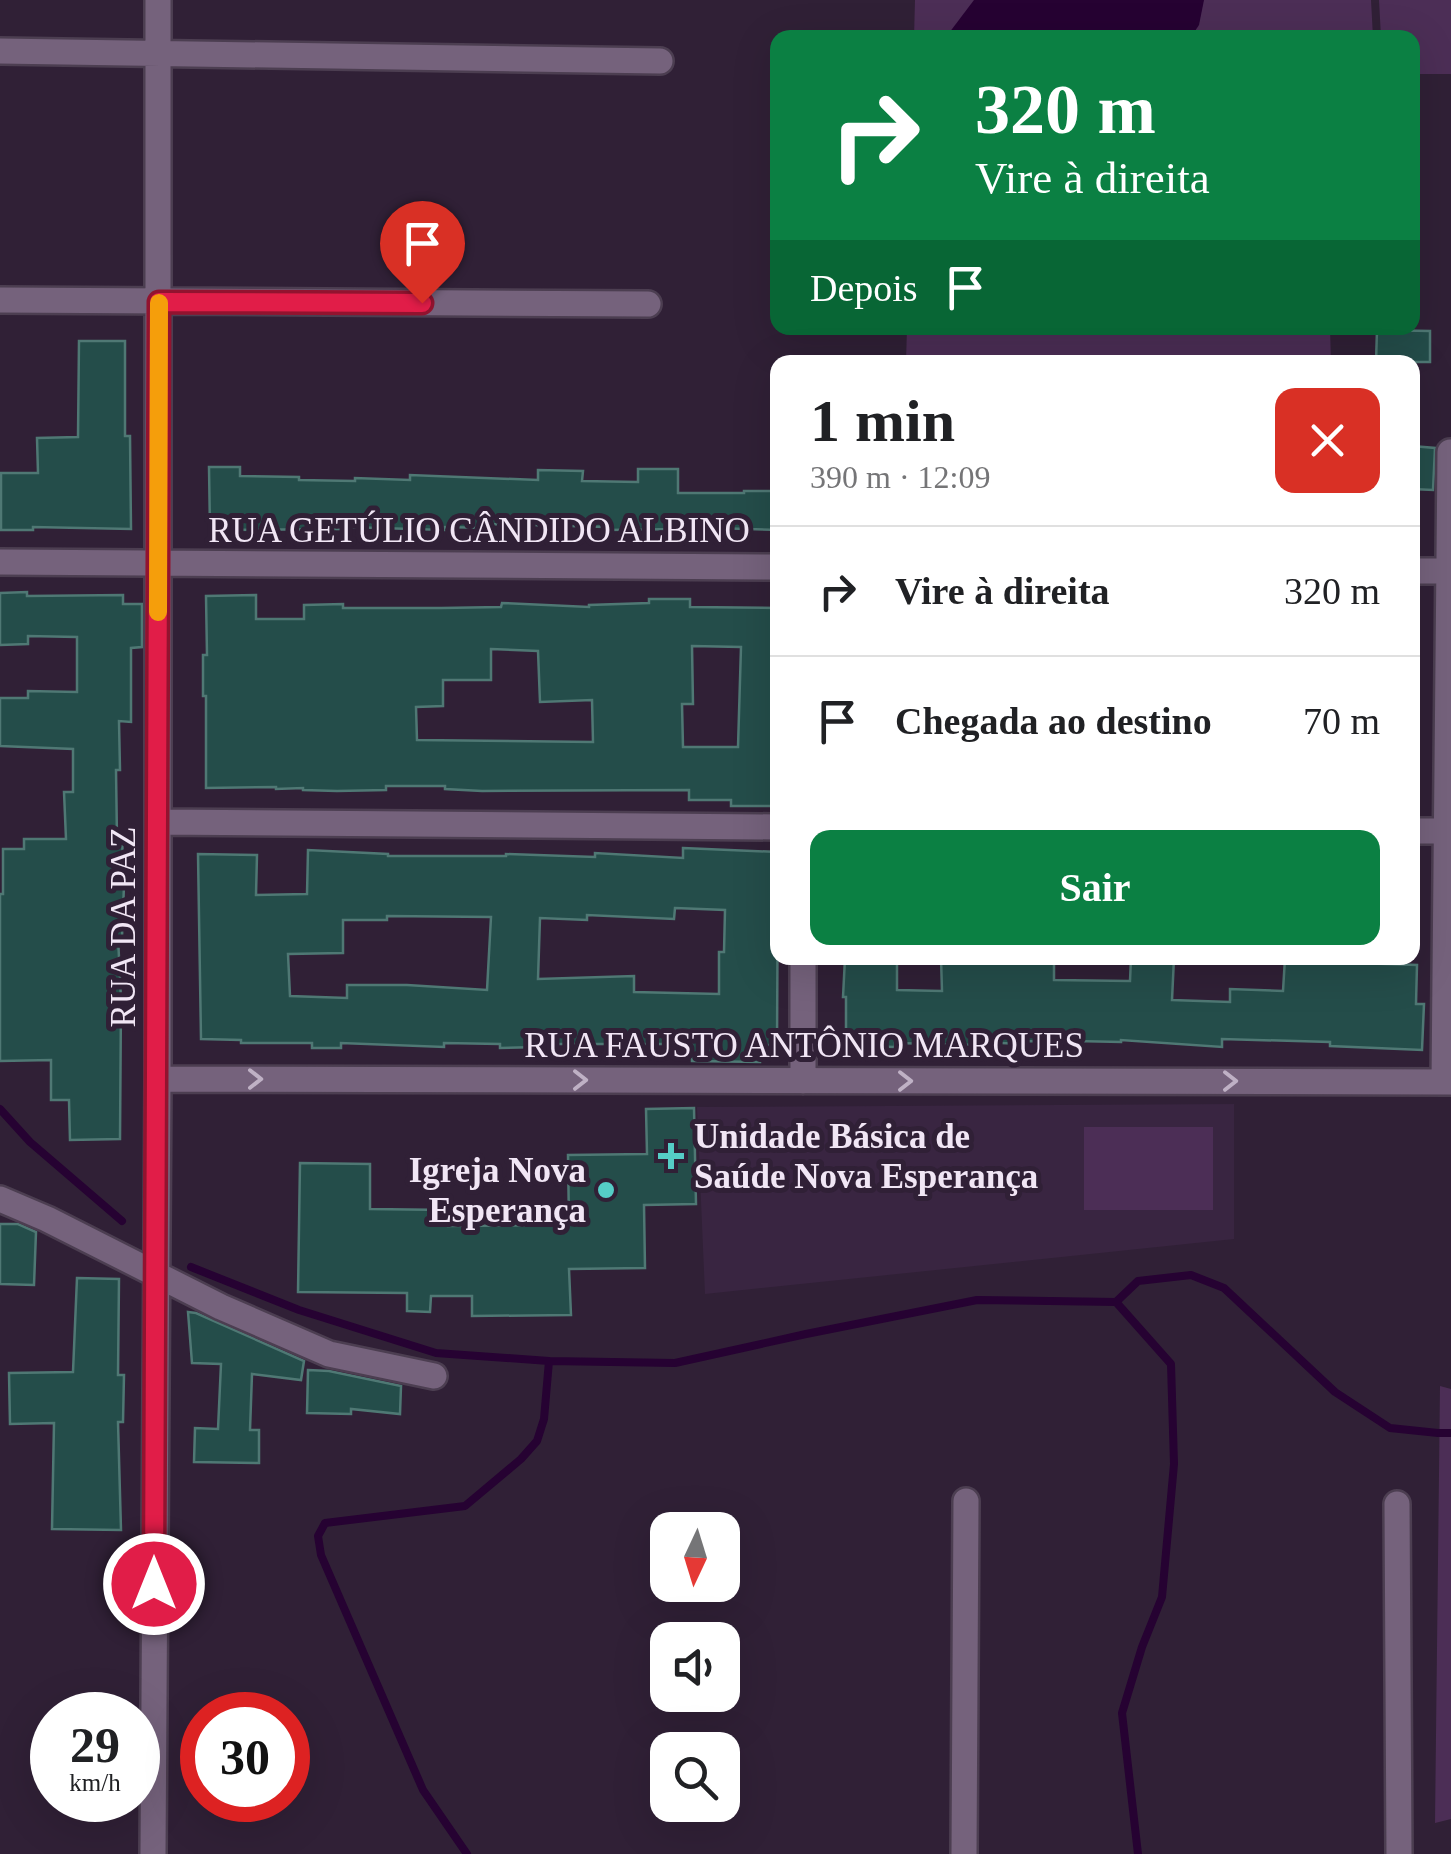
<!DOCTYPE html>
<html lang="pt">
<head>
<meta charset="utf-8">
<style>
	:root { --surface:#fff; --page:#f6f6f6; --text:#202124; --muted:#757577; --line:#e0e0e0; --accent:#0b8043 }
	body { margin:0; font-family:Georgia,serif; background:var(--page); color:var(--text); height:100vh; display:flex; flex-direction:column; font-size:38px; white-space:nowrap }
	* { box-sizing:border-box; margin:0 }
	p { font-size:32px; color:var(--muted) }
	.icon { flex:none; width:55px; height:55px; fill:none; stroke:currentColor; stroke-width:2; stroke-linecap:round; stroke-linejoin:round }
	.map { position:relative; flex:1; overflow:hidden }
	.drawer { position:absolute; left:770px; top:355px; width:650px; height:610px; display:flex; flex-direction:column; background:var(--surface); border-radius:20px; box-shadow:0 10px 40px #0002 }
	.drawer>* { flex:none }
	.guide { position:absolute; left:770px; top:30px; width:650px; height:305px; border-radius:20px; box-shadow:0 10px 40px #0002; background:#0b8043; color:#fff; overflow:hidden }
	.needle { width:65px; rotate:184deg }
	.buttons { position:absolute; left:650px; top:1512px; display:grid; gap:20px }
	.buttons a { display:grid; place-items:center; width:90px; height:90px; border-radius:20px; background:var(--surface); box-shadow:0 10px 40px #0002; font-size:50px }
	.speed { position:absolute; left:30px; top:1692px; display:flex; gap:20px; font-size:50px; font-weight:700; text-align:center }
	.speed>* { display:grid; place-content:center; width:130px; height:130px; border-radius:50%; background:var(--surface); box-shadow:0 10px 40px #0002; line-height:1 }
	.speed small { font-size:25px; font-weight:400 }
	.speed .limit { border:15px solid #d22; background:#fff; color:#111 }
	.pin { position:absolute; display:grid; place-items:center; width:85px; height:85px; color:#fff; margin:-102px -42px; border-radius:50% 50% 50% 0; rotate:-45deg; box-shadow:0 0 10px #0007 }
	.pin .icon { rotate:45deg }
	.me { position:absolute; width:110px; margin:-55px; rotate:0deg; stroke-linejoin:round; filter:drop-shadow(0 0 8px #0008) }
	.turn { display:flex; align-items:center; gap:35px; height:210px; padding:0 40px; font-size:45px }
	.turn .icon { width:130px; height:130px; stroke-width:2.5 }
	.turn b { display:block; font-size:70px; line-height:85px }
	.then { display:flex; align-items:center; height:95px; padding:0 40px; background:#0003; gap:20px; font-size:38px }
	.round { display:grid; place-items:center; flex:none; width:105px; height:105px; border-radius:20px; background:var(--page) }
	.overview { display:flex; align-items:center; justify-content:space-between; height:170px; padding:0 40px }
	h1 { font-size:60px; font-weight:600; line-height:75px }
	.button { display:flex; gap:20px; margin-top:auto; padding:20px 40px }
	.button a { flex:1; height:115px; border-radius:20px; background:var(--accent); color:#fff; font-size:40px; font-weight:600; line-height:115px; text-align:center }
	ul { padding:0; list-style:none }
	li { display:flex; align-items:center; gap:30px; height:130px; padding:0 40px; border-top:2px solid var(--line) }
	li div { flex:1 }
	li b { display:block; font-size:38px }
	li em { font-style:normal }
	.map>svg:first-child { display:block }
</style>
</head>
<body>
<div class="map">
<svg width="1451" height="1854" viewBox="0 0 1451 1854">
	<rect width="100%" height="100%" fill="#302036"/>
	<path fill="#392541" d="M 1234,1104 L 1234,1239 L 705,1294 L 697,1107 Z"/>
	<path fill="#4c2e56" d="M 915,0 L 1371,0 L 1373,37 L 914,38 Z
		M 1379,0 L 1451,0 L 1451,74 L 1413,74 L 1412,38 L 1381,37 Z
		M 907,328 L 1330,328 L 1331,362 L 906,362 Z
		M 1084,1127 L 1213,1127 L 1213,1210 L 1084,1210 Z
		M 1440,1386 L 1451,1389 L 1451,1819 L 1435,1823 Z"/>
	<path fill="#260232" d="M 974,0 L 1204,0 L 1199,25 L 1191,37 L 946,37 Z"/>
	<g fill="none" stroke-linecap="round" stroke-linejoin="round">
		<path stroke="#260232" stroke-width="8" d="M 0,1109 L 30,1142 L 122,1221
			M 191,1267 L 299,1310 L 436,1353 L 549,1361 L 675,1363 L 806,1334 L 977,1300 L 1116,1302 L 1171,1364 L 1174,1464 L 1162,1597 L 1142,1647 L 1122,1713 L 1138,1854
			M 1116,1302 L 1138,1281 L 1191,1275 L 1224,1288 L 1335,1392 L 1390,1428 L 1438,1433 L 1451,1433
			M 467,1854 L 423,1790 L 321,1555 L 318,1536 L 325,1523 L 465,1506 L 521,1459 L 537,1441 L 544,1419 L 549,1361"/>
	</g>
	<path fill="#244d4a" stroke="#4f7874" stroke-width="2.5" fill-rule="evenodd" d="M 1377,330 L 1430,331 L 1430,362 L 1376,362 Z
		M 79,341 L 125,341 L 125,436 L 130,436 L 131,529 L 33,527 L 33,530 L 1,530 L 1,473 L 38,473 L 37,438 L 78,437 Z
		M 1412,446 L 1435,448 L 1433,490 L 1412,489 Z
		M 209,467 L 240,467 L 240,476 L 299,477 L 299,480 L 355,481 L 355,478 L 410,480 L 410,475 L 538,480 L 538,470 L 583,471 L 582,481 L 638,482 L 638,469 L 678,469 L 678,493 L 744,493 L 744,491 L 778,491 L 778,530 L 678,527 L 678,529 L 607,530 L 607,527 L 487,524 L 487,528 L 444,527 L 444,530 L 347,527 L 347,529 L 210,530 Z
		M 27,592 L 27,596 L 123,595 L 123,604 L 142,604 L 142,647 L 131,648 L 131,722 L 119,721 L 120,770 L 116,770 L 117,839 L 122,838 L 124,885 L 122,937 L 118,937 L 121,999 L 120,1139 L 70,1140 L 69,1100 L 51,1100 L 51,1060 L 0,1061 L 0,894 L 3,894 L 3,849 L 24,849 L 24,839 L 66,839 L 64,792 L 73,792 L 73,749 L 0,746 L 0,698 L 28,698 L 28,691 L 77,692 L 77,637 L 28,636 L 28,644 L 0,645 L 0,593 Z
		M 256,595 L 256,619 L 304,619 L 304,605 L 343,604 L 343,608 L 441,608 L 501,607 L 502,603 L 589,607 L 589,605 L 649,603 L 649,599 L 690,599 L 690,607 L 778,608 L 778,806 L 731,806 L 731,800 L 689,800 L 689,790 L 482,791 L 445,789 L 445,786 L 386,786 L 386,790 L 337,791 L 303,790 L 303,788 L 276,789 L 276,787 L 206,788 L 206,696 L 203,696 L 203,655 L 207,655 L 206,596 ZM 692,646 L 741,647 L 738,747 L 683,747 L 682,704 L 693,704 ZM 491,649 L 538,651 L 540,702 L 592,700 L 593,742 L 417,740 L 416,707 L 443,706 L 443,680 L 491,680 Z
		M 683,848 L 778,852 L 777,1045 L 760,1045 L 760,1062 L 692,1061 L 692,1044 L 539,1044 L 539,1047 L 500,1048 L 500,1044 L 444,1043 L 444,1047 L 341,1043 L 341,1048 L 312,1048 L 312,1043 L 241,1043 L 241,1040 L 201,1039 L 198,854 L 257,855 L 256,895 L 307,894 L 308,850 L 388,854 L 388,856 L 506,856 L 506,854 L 595,857 L 595,853 L 683,858 ZM 675,908 L 725,910 L 724,952 L 719,952 L 719,994 L 634,992 L 634,976 L 538,979 L 540,918 L 587,920 L 587,915 L 674,919 ZM 387,916 L 491,917 L 487,990 L 407,985 L 347,985 L 347,998 L 290,996 L 288,954 L 343,953 L 343,920 L 387,920 Z
		M 845,958 L 897,958 L 897,990 L 942,991 L 941,958 L 1054,958 L 1054,980 L 1130,981 L 1131,958 L 1174,958 L 1172,1000 L 1230,1002 L 1230,989 L 1283,991 L 1285,958 L 1324,958 L 1324,962 L 1417,965 L 1416,1004 L 1424,1004 L 1422,1050 L 1330,1046 L 1330,1042 L 1222,1039 L 1222,1047 L 1121,1040 L 1121,1042 L 1075,1041 L 1075,1043 L 1026,1041 L 1026,1044 L 978,1042 L 978,1045 L 895,1043 L 895,1047 L 861,1046 L 861,1038 L 846,1038 L 846,997 L 843,997 Z
		M 694,1108 L 696,1204 L 644,1205 L 645,1268 L 569,1269 L 571,1315 L 472,1316 L 472,1296 L 431,1296 L 430,1312 L 407,1311 L 407,1293 L 298,1292 L 300,1163 L 370,1164 L 370,1209 L 448,1210 L 448,1226 L 569,1225 L 568,1155 L 647,1154 L 646,1109 Z
		M 0,1224 L 18,1224 L 36,1232 L 34,1285 L 0,1284 Z
		M 77,1278 L 119,1279 L 118,1375 L 124,1375 L 123,1422 L 118,1422 L 121,1530 L 52,1529 L 54,1423 L 10,1424 L 9,1373 L 73,1372 Z
		M 188,1312 L 196,1313 L 304,1361 L 301,1380 L 252,1374 L 250,1430 L 259,1430 L 259,1463 L 194,1462 L 195,1428 L 218,1429 L 221,1364 L 192,1363 Z
		M 308,1370 L 329,1371 L 401,1386 L 400,1414 L 351,1409 L 351,1414 L 307,1413 Z"/>
	<g fill="none" stroke-linecap="round" stroke-linejoin="round">
		<g stroke="#4c3e51" stroke-width="30">
			<path id="street" d="M 0,51 L 660,61
				M 0,300 L 648,304
				M 0,562 L 778,567
				M 1412,571 L 1451,571
				M 158,822 L 778,827
				M 1412,831 L 1451,831
				M 803,958 L 803,1081
				M 158,1079 L 1451,1082
				M 1444,1082 L 1450,452
				M 0,1199 L 47,1219 L 221,1307 L 329,1354 L 434,1376
				M 1397,1504 L 1399,1854
				M 153,1854 L 158,1079 L 158,0
				M 964,1854 L 966,1501"/>
		</g>
		<use href="#street" stroke="#75627c" stroke-width="25"/>
	</g>
	<defs><path id="oneway-chevron" d="M-2-3.5L2.5 0L-2 3.5" fill="none" stroke-width="1.6" stroke-linecap="round" stroke-linejoin="round" transform="scale(2.5)"/></defs>
	<g stroke="#bfb1c5">
		<use href="#oneway-chevron" transform="translate(255 1079)"/>
		<use href="#oneway-chevron" transform="translate(580 1080)"/>
		<use href="#oneway-chevron" transform="translate(905 1081)"/>
		<use href="#oneway-chevron" transform="translate(1230 1081)"/>
	</g>
	<g fill="none" stroke-linecap="round" stroke-linejoin="round">
		<g stroke="#92132f" stroke-width="25">
			<path id="route" d="M 154,1584 L 159,302 L 422,303"/>
		</g>
		<use href="#route" stroke="#e11d48" stroke-width="18"/>
		<path stroke="#f59e0b" stroke-width="18" d="M 158,612 L 159,303"/>
	</g>
	<g fill="#55cdc6" stroke="#302036" stroke-width="4">
		<path d="M666 1141h10v10h10v10h-10v10h-10v-10h-10v-10h10z"/>
		<circle cx="606" cy="1190" r="10"/>
	</g>
	<g text-anchor="middle" dominant-baseline="central" stroke-width="10" stroke-linejoin="round" paint-order="stroke">
		<g font-size="35" fill="#f1e6f5" stroke="#302036">
			<text x="479" y="530">RUA GETÚLIO CÂNDIDO ALBINO</text>
			<text transform="translate(123 927) rotate(-90)">RUA DA PAZ</text>
			<text x="804" y="1045">RUA FAUSTO ANTÔNIO MARQUES</text>
		</g>
		<g font-size="35" font-weight="bold" fill="#f1e6f5" stroke="#302036" text-anchor="start">
			<text x="694" y="1136">Unidade Básica de<tspan x="694" dy="40">Saúde Nova Esperança</tspan></text>
			<text x="586" y="1170" text-anchor="end">Igreja Nova<tspan x="586" dy="40">Esperança</tspan></text>
		</g>
	</g>
</svg>
<div class="buttons">
<a><svg class="needle" viewBox="-14 -14 28 28"><path d="M0-13l5 13h-10z" fill="#e53935"/><path d="M0 13l5-13h-10z" fill="#757577"/></svg></a>
<a><svg class="icon" aria-label="sound" viewBox="0 0 24 24"><path d="M4 9h4l5-4v14l-5-4H4zM17 9q2 3 0 6"/></svg></a>
<a><svg class="icon" aria-label="search" viewBox="0 0 24 24"><circle cx="10" cy="10" r="6"/><path d="M15 15l6 6"/></svg></a>
</div>
<div class="speed"><div>29<small>km/h</small></div><div class="limit">30</div></div>
<div class="pin" style="left:422px;top:303px;background:#d93025"><svg class="icon" aria-label="arrive" viewBox="0 0 24 24"><path d="M6 21V4h12l-3 4 3 4H6"/></svg></div>
<svg class="me" style="left:154px;top:1584px" viewBox="-20 -20 40 40"><circle r="17" fill="#e11d48" stroke="#fff" stroke-width="3"/><path d="M0-11L8 9 0 5-8 9z" fill="#fff"/></svg>
<div class="guide">
<div class="turn"><svg class="icon" aria-label="right" viewBox="0 0 24 24"><path d="M7 20v-9h11M14 6l5 5-5 5"/></svg><div><b>320 m</b>Vire à direita</div></div>
<div class="then">Depois<svg class="icon" aria-label="arrive" viewBox="0 0 24 24"><path d="M6 21V4h12l-3 4 3 4H6"/></svg></div>
</div>
<section class="drawer">
<div class="overview"><div><h1>1 min</h1><p>390 m · 12:09</p></div><a class="round" style="background:#d93025;color:#fff"><svg class="icon" aria-label="close" viewBox="0 0 24 24"><path d="M6 6l12 12M18 6L6 18"/></svg></a></div>
<ul>
<li><svg class="icon" aria-label="right" viewBox="0 0 24 24"><path d="M7 20v-9h11M14 6l5 5-5 5"/></svg><div><b>Vire à direita</b></div><em>320 m</em></li>
<li><svg class="icon" aria-label="arrive" viewBox="0 0 24 24"><path d="M6 21V4h12l-3 4 3 4H6"/></svg><div><b>Chegada ao destino</b></div><em>70 m</em></li>
</ul>
<div class="button"><a>Sair</a></div>
</section>
</div>
</body>
</html>
